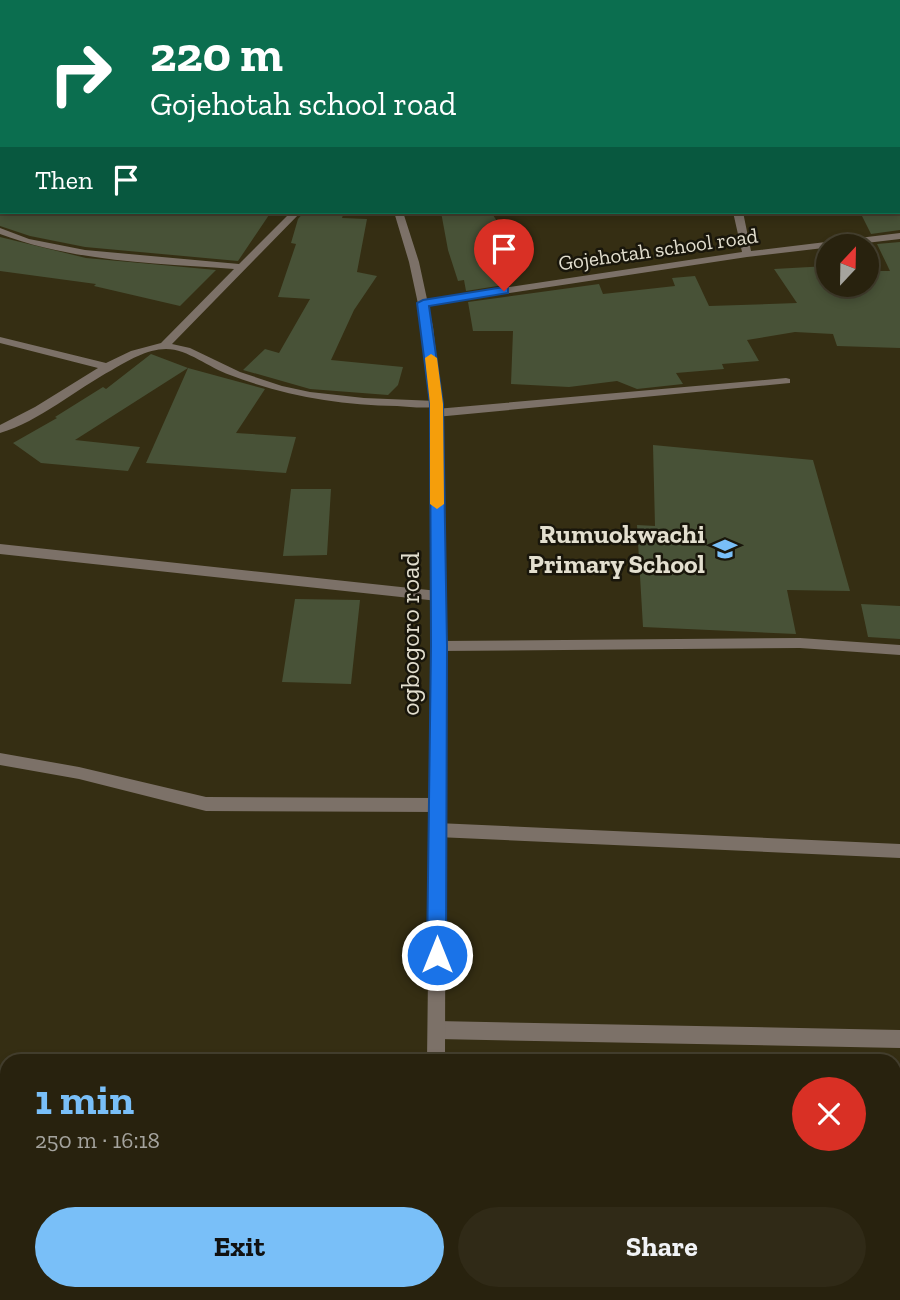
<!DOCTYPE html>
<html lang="en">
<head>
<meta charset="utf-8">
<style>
	:root { --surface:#28220e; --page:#302a17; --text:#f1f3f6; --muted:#a5a49e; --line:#443f2e; --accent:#79bff8 }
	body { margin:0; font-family:"Zilla Slab",serif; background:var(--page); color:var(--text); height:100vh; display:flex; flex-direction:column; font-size:26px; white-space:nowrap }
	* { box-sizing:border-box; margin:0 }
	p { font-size:23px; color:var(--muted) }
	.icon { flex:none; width:38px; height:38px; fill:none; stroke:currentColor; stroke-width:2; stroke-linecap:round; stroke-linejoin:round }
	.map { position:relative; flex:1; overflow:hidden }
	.sheet { position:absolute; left:0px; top:1054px; width:901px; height:247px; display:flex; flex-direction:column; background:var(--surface); border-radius:21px 21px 0 0; box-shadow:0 4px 10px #0003,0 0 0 2px var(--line) }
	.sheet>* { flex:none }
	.hud { position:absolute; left:0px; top:0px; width:901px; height:214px; box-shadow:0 4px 10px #0003,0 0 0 2px var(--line); background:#0b6e4f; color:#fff; overflow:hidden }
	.needle { width:46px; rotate:22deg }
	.controls { position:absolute; left:816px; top:234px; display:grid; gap:14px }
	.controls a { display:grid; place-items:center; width:63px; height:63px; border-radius:50%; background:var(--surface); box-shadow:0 4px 10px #0003,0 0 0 2px var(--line); font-size:35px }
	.pin { position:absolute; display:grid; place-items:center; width:60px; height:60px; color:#fff; margin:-72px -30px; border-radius:50% 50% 50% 0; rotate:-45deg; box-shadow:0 0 7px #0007 }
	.pin .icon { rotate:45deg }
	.me { position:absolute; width:77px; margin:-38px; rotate:0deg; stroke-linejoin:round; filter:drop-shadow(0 0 5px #0008) }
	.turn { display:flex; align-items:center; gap:24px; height:147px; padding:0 35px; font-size:32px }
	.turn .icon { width:91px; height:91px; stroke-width:2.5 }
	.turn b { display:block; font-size:49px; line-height:60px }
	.then { display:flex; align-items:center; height:66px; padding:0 35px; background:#0003; gap:14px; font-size:26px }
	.round { display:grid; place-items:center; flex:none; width:74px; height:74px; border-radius:37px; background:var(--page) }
	.overview { display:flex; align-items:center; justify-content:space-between; height:119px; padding:0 35px }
	h1 { font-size:42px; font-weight:800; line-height:52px; color:var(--accent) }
	.action { display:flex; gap:14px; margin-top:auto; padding:14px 35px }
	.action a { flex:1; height:80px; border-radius:42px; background:var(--accent); color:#111; font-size:28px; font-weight:800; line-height:80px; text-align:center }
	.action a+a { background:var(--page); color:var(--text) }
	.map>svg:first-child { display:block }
</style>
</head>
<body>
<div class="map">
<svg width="900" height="1300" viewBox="0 0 900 1300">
	<rect width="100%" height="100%" fill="#352e13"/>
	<path fill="#485237" d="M 0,212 L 271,212 L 238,261 L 85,247 L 30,236 L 0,226 Z
		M 304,212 L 344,212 L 342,218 L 367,219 L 357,272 L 377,276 L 354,310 L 331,360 L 403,367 L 398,385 L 388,395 L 310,389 L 243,370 L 265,349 L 279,353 L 310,299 L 278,297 L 296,244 L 291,243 L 298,219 Z
		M 441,212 L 491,212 L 514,247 L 497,250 L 510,284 L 466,291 L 464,280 L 458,281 L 448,250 Z
		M 860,212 L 900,212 L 900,230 L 871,234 Z
		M 0,237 L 86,258 L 216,270 L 180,306 L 94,286 L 96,284 L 0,271 Z
		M 900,242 L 900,348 L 837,346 L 833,334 L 795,332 L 747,340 L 759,361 L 722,364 L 724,369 L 676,373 L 683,384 L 637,389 L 617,381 L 569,387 L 511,384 L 513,331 L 473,331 L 468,302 L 599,284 L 603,294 L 675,286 L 672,278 L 695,276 L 709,306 L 797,303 L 774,269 L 828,266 L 828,285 L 866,285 L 866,271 L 890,271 L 877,244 Z
		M 151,354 L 188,368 L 75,440 L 140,447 L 128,471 L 41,463 L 13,443 L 57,418 L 55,417 L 103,387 L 106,389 Z
		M 188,368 L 265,389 L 236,433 L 296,437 L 286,473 L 146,463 Z
		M 653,445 L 813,460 L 850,591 L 787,590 L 796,634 L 643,627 L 637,525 L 655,526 Z
		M 291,489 L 331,489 L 327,555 L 283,556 Z
		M 295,599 L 360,600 L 351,684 L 282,682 Z
		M 861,604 L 900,606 L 900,639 L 868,637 Z"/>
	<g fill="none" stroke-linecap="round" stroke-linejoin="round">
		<path fill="#7c7168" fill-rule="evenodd" d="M 175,0 L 181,0 L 181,2 L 175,2 Z
			M 619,0 L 625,0 L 618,2 Z
			M 771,0 L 777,0 L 777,2 L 771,2 Z
			M 0,48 L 2,48 L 2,52 L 0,52 Z
			M 2,196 L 2,203 L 0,204 L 0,197 Z
			M 291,212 L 301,212 L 172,344 L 190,348 L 240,372 L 282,386 L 310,392 L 364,398 L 436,401 L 440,402 L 440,406 C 426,409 411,407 397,406 C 338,405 285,396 230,375 C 209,368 188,349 166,349 C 147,349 127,361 112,370 C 75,390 40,421 0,433 L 0,425 L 35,407 L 98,368 L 0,343 L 0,337 L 106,363 L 131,351 L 161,343 L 234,269 C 155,263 75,262 0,234 L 0,228 L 29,239 L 85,250 L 239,264 Z
			M 733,212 L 743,212 L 751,251 L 900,233 L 900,239 L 747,257 L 423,306 L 418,303 L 423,300 L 742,252 Z
			M 786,378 L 790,379 L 790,383 L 436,417 L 430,413 L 436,409 Z
			M 0,544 L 438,591 L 445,596 L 438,601 L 0,554 Z
			M 800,638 L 900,645 L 900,655 L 800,648 L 439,651 L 434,650 L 432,646 L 434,642 L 439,641 Z
			M 0,753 L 79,767 L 206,797 L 437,798 L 443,800 L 445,805 L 443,810 L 437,812 L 206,811 L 79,779 L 0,765 Z
			M 437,823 L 900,844 L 900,858 L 437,837 L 431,835 L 429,830 L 431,825 Z
			M 437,1021 L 900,1030 L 900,1048 L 437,1039 L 431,1036 L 428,1030 L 431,1024 Z
			M 0,1100 L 7,1100 L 7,1120 L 0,1120 Z"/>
		<path fill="#7c7168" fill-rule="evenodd" d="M 326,0 L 332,0 L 333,2 L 326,2 Z
			M 394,212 L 403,212 L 419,262 L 433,327 L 442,404 L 446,646 L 445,1060 L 427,1060 L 432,646 L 430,404 L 423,327 L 409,262 Z
			M 421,1293 L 443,1293 L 443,1300 L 421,1300 Z"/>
	</g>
	<path fill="#1a73e8" stroke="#114b97" stroke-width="2" d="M 504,287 L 508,288 L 508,293 L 429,306 L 443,404 L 447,646 L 446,955 L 444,961 L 437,964 L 430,961 L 427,955 L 431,646 L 430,404 L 417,303 L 423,300 Z"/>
	<path fill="#f59e0b" d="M 431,354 L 437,358 L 443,404 L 444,504 L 437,509 L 430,504 L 430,404 L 425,358 Z"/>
	<defs>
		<g id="school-bare" transform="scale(1.89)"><path d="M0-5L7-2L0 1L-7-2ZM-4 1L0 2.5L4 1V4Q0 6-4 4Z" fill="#79bff8" stroke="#19160b" stroke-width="2.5" paint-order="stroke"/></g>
	</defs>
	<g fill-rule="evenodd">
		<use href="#school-bare" x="725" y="549"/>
	</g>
	<g text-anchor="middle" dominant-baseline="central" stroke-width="5" stroke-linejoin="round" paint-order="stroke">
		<g font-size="21" fill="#e3dfcf" stroke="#19160b">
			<text transform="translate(658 249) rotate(-8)">Gojehotah school road</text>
		</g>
		<g font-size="26" font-weight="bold" fill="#e3dfcf" stroke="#19160b" text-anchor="end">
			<text x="705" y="534">Rumuokwachi<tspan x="705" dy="30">Primary School</tspan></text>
		</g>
		<g font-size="26" fill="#e3dfcf" stroke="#19160b">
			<text transform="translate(410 634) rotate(-90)">ogbogoro road</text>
		</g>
	</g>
</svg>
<div class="controls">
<a><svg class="needle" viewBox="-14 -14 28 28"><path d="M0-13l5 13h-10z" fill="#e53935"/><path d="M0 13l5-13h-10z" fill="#a5a49e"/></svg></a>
</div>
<div class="pin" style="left:504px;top:291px;background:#d93025"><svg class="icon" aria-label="arrive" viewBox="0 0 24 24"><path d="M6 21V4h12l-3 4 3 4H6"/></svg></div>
<svg class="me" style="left:437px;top:955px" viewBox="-20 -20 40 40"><circle r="17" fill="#1a73e8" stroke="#fff" stroke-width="3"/><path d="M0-11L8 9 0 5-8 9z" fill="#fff"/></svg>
<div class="hud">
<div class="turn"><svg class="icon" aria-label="right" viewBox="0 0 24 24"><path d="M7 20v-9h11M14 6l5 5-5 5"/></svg><div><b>220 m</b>Gojehotah school road</div></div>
<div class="then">Then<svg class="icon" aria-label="arrive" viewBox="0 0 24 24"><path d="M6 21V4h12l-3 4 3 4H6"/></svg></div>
</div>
<section class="sheet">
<div class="overview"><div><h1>1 min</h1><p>250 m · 16:18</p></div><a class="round" style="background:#d93025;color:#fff"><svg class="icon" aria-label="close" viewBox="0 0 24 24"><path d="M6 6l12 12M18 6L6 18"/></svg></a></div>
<div class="action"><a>Exit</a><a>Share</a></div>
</section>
</div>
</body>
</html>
